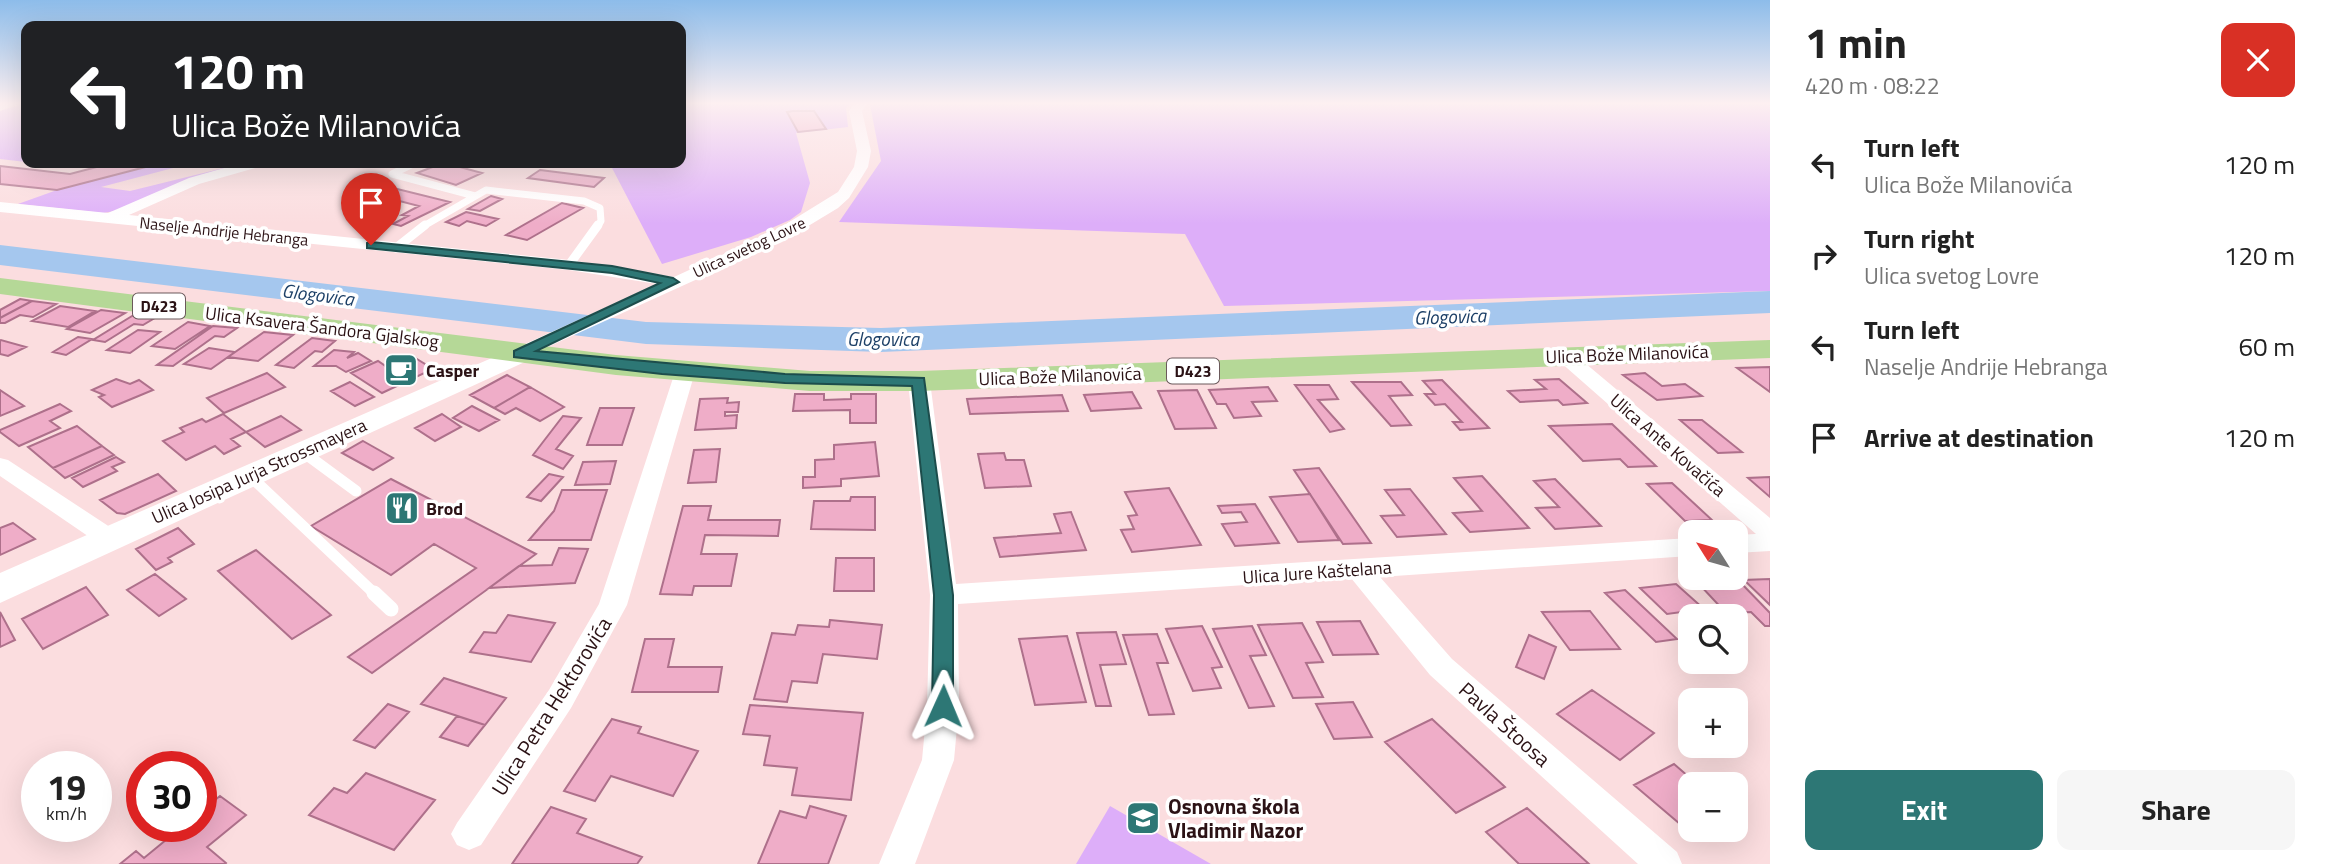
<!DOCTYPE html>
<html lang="en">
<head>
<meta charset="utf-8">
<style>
	:root { --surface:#fff; --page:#f6f6f6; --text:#222; --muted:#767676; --accent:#2d7775 }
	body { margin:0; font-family:"Titillium Web",sans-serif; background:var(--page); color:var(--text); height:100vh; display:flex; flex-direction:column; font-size:26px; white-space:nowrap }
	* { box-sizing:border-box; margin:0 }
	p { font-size:23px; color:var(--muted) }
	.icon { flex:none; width:38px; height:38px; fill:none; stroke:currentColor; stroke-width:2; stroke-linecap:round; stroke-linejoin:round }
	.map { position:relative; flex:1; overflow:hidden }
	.details { display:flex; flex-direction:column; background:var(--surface); width:560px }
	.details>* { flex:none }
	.guide { position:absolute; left:21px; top:21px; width:665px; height:147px; border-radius:14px; box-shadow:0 7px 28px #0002; background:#202124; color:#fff; overflow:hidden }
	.needle { width:46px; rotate:307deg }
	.buttons { position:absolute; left:1678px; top:520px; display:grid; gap:14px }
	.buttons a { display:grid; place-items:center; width:70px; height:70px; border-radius:14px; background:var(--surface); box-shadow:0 7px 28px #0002; font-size:35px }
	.speed { position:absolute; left:21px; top:751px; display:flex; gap:14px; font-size:35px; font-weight:700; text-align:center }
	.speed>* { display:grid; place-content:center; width:91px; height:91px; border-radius:50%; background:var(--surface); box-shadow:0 7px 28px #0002; line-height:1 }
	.speed small { font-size:18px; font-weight:400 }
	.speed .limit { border:10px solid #d22; background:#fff; color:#111 }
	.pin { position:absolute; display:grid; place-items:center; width:60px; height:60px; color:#fff; margin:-72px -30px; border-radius:50% 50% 50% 0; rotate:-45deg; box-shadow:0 0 7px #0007 }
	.pin .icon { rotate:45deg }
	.me { position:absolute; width:77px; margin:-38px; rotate:1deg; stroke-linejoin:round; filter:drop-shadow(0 0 5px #0008) }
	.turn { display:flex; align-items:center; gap:24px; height:147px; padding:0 35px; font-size:32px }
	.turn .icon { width:91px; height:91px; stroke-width:2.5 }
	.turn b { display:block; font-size:49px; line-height:60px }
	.round { display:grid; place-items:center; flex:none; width:74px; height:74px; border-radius:14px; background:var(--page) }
	.head { display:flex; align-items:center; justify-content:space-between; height:119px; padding:0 35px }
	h1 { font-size:42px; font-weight:700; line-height:52px }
	.button { display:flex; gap:14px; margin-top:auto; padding:14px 35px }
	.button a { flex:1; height:80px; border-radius:14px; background:var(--accent); color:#fff; font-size:28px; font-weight:700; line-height:80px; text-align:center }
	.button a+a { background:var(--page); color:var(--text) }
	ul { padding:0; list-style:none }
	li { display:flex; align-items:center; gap:21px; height:91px; padding:0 35px }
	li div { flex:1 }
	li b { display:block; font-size:26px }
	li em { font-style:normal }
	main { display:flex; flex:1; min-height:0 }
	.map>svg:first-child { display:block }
</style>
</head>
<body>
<main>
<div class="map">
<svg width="1770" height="864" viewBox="0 0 1770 864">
	<rect width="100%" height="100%" fill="#fbdddf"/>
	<path fill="#ddaef9" d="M 26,103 L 26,162 L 0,159 L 0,111 Z
		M 681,103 L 853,103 L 846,108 L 848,127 L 796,133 L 810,183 L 801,212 L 790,220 L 751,237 L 662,264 L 611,166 L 569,163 L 681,163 Z
		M 886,103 L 1770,103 L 1770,291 L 1224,306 L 1185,234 L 839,222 L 881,161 L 870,105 Z
		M 161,163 L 192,163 L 101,187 L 130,191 L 244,163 L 201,175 L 115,211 L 103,213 L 18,204 L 57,190 Z
		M 1110,806 L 1211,864 L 1076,864 Z"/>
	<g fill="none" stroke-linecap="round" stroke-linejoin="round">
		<path fill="#a5c7ee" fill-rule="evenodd" d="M 0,245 L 646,322 L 881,328 L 1770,291 L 1770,313 L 881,352 L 646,344 L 0,265 Z"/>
	</g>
	<path fill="#efadc8" stroke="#ae708b" stroke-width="2" d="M 793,111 L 814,111 L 826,129 L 798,132 L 787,112 Z
		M 112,163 L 161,163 L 57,190 L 0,184 L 0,166 L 70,174 Z
		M 443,163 L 445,163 L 482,173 L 456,185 L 417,173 Z
		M 540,170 L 604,178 L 594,187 L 528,178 Z
		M 369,182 L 450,202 L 401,226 L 393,224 L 408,216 L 402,215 L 419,206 L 353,189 Z
		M 491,196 L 502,199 L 480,211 L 468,209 Z
		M 562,203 L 583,208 L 527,240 L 506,235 Z
		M 466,212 L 498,219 L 486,226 L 467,221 L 459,226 L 446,222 Z
		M 20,299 L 32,301 L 0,318 L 0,310 Z
		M 32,301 L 56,304 L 33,317 L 20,315 L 5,323 L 0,323 L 0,318 Z
		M 60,306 L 95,311 L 68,327 L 32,321 Z
		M 101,310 L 125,313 L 90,333 L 67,329 Z
		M 137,313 L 158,316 L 143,325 L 134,324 L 105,342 L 93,340 Z
		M 188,322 L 210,326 L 175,349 L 152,346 Z
		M 213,326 L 237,328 L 224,337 L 215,336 L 173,366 L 157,365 Z
		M 138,330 L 160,332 L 130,353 L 107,350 Z
		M 264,332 L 293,335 L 258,361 L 228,357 Z
		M 78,337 L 92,339 L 66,355 L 53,352 Z
		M 312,338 L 335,341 L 322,352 L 315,351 L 294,368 L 276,365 Z
		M 0,341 L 1,340 L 26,347 L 8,356 L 0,354 Z
		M 209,348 L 235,352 L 211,369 L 184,364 Z
		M 334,350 L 354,352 L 347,358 L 358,353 L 371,361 L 346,372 L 336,366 L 314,366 Z
		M 412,356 L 433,369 L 382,393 L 351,373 L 378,361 L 387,367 Z
		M 1770,367 L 1770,392 L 1737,368 Z
		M 267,373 L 285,387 L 224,413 L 207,398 Z
		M 1645,373 L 1662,386 L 1685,384 L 1702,396 L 1657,400 L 1623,375 Z
		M 507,375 L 530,387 L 494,408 L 470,395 Z
		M 116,379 L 130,384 L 139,380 L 153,390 L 112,407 L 99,397 L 104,395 L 92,390 Z
		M 1559,379 L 1587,403 L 1563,405 L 1558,400 L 1520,402 L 1508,391 L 1546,389 L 1535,380 Z
		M 1442,380 L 1489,428 L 1460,430 L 1453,422 L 1462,422 L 1445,404 L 1435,405 L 1425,394 L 1435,394 L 1423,381 Z
		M 350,382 L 374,397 L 355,406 L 331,391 Z
		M 1352,382 L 1401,382 L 1412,395 L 1389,396 L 1411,425 L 1391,426 Z
		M 1295,385 L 1329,385 L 1338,399 L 1318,400 L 1344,429 L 1330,432 Z
		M 530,387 L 564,407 L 540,421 L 516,408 L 505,414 L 494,408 Z
		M 1268,387 L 1277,401 L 1252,402 L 1261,416 L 1234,418 L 1226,404 L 1217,404 L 1209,390 Z
		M 0,390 L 24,406 L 0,416 Z
		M 1197,390 L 1216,428 L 1175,429 L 1158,391 Z
		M 1132,392 L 1141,408 L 1091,411 L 1084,395 Z
		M 795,394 L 824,394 L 824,400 L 851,399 L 851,394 L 876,394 L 876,423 L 850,423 L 850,410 L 793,411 Z
		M 1062,395 L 1068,411 L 970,414 L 967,399 Z
		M 728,398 L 727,403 L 739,402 L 738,412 L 725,412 L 725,416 L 737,415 L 736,428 L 695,430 L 700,399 Z
		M 60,404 L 71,411 L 50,421 L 60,428 L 19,446 L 0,432 L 0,430 Z
		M 472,406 L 499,420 L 479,431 L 453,418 Z
		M 600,408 L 634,408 L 622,445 L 587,445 Z
		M 223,414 L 246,432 L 231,439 L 240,446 L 224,454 L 215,446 L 186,460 L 163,441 L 184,432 L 180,428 L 202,419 L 206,422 Z
		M 442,414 L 461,427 L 435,441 L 415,428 Z
		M 281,416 L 301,430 L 265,447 L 246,432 Z
		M 563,416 L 581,418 L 556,449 L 573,456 L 563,469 L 533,455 Z
		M 1680,420 L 1702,420 L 1742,452 L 1718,453 Z
		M 1612,424 L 1656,466 L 1628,467 L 1620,459 L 1583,461 L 1549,426 Z
		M 77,426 L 102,446 L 53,468 L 28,447 Z
		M 363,441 L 393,458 L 373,470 L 342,453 Z
		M 875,442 L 879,476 L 841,479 L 841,486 L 803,488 L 803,477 L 815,477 L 815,460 L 834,459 L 834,445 Z
		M 102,446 L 114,455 L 65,478 L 53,468 Z
		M 720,449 L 716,482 L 688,483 L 694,450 Z
		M 1004,453 L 1006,460 L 1024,460 L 1031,486 L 985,488 L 978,454 Z
		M 116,457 L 124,462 L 112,467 L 117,471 L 83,487 L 72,478 Z
		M 616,461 L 610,484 L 575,485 L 583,462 Z
		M 1319,468 L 1371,543 L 1343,544 L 1294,470 Z
		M 158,474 L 176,491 L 125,514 L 117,513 L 100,500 Z
		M 549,474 L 563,477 L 541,501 L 527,497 Z
		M 1482,476 L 1529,528 L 1470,532 L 1453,513 L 1482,511 L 1454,478 Z
		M 1770,477 L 1770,497 L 1748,478 Z
		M 391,479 L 536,554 L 372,673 L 348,657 L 476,568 L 434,544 L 391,575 L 311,526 Z
		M 1555,479 L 1601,526 L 1555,529 L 1536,508 L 1559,507 L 1534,481 Z
		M 1672,483 L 1712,520 L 1685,521 L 1647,484 Z
		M 1169,488 L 1201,545 L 1132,552 L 1121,530 L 1134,529 L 1128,516 L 1137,515 L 1125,492 Z
		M 1410,489 L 1446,534 L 1397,537 L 1381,516 L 1404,515 L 1385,490 Z
		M 562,490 L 607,490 L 591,540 L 529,540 L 554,511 Z
		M 1310,494 L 1339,540 L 1298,542 L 1270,497 Z
		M 851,497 L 875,497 L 875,530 L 811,529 L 814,501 L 850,501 Z
		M 1255,504 L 1279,543 L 1235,546 L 1222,524 L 1247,522 L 1241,512 L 1222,513 L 1218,506 Z
		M 683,506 L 711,506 L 708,520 L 780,520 L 778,536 L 705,535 L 701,554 L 737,554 L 731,586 L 694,586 L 692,595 L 660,594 Z
		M 1071,512 L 1086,550 L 1000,557 L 994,538 L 1061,533 L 1054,514 Z
		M 13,523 L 35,539 L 0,555 L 0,528 Z
		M 178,528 L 194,544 L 168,558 L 172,562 L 156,570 L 136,549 Z
		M 559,548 L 588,549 L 575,583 L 489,588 L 519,566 L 552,565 Z
		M 256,550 L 331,615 L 292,639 L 218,571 Z
		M 836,558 L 874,558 L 874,591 L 834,591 Z
		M 155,574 L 186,599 L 159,616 L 127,590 Z
		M 1770,579 L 1770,605 L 1744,580 Z
		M 1740,582 L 1770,613 L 1770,626 L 1765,626 L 1751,612 L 1726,613 L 1698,583 Z
		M 1676,584 L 1704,609 L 1667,614 L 1640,588 Z
		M 86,587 L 108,615 L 43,649 L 22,619 Z
		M 1625,590 L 1677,639 L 1656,642 L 1605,593 Z
		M 1590,611 L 1620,649 L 1570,650 L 1542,612 Z
		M 0,612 L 15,640 L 0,647 Z
		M 508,615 L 555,623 L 531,662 L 470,652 L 484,632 L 496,633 Z
		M 830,620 L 882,625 L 877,659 L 823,654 L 817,683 L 792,681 L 787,702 L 754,699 L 772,633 L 795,635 L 798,625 L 829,627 Z
		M 1360,621 L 1378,654 L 1333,655 L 1317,622 Z
		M 1302,623 L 1323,662 L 1306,663 L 1323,697 L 1293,698 L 1258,625 Z
		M 1202,626 L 1222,667 L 1212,668 L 1221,688 L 1193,691 L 1166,629 Z
		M 1252,626 L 1266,655 L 1250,656 L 1274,706 L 1249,708 L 1213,629 Z
		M 1116,632 L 1126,664 L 1100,665 L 1111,706 L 1096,706 L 1077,633 Z
		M 1157,634 L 1168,663 L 1157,663 L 1174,714 L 1149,715 L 1123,635 Z
		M 1529,635 L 1556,647 L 1544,679 L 1516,667 Z
		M 1067,636 L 1086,702 L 1035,705 L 1019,639 Z
		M 645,639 L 674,639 L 668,667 L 722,667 L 718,692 L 632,692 Z
		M 444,678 L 506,698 L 485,725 L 421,704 Z
		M 1592,690 L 1654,733 L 1620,760 L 1557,714 Z
		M 1353,702 L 1372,737 L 1334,739 L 1316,704 Z
		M 388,704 L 409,712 L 375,748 L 354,740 Z
		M 750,705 L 863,713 L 851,800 L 792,795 L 797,768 L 764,765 L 770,736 L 743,734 Z
		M 457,716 L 485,725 L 468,746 L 440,737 Z
		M 612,719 L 641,727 L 638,733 L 698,751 L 673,796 L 611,776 L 595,801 L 564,791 Z
		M 1432,719 L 1505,787 L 1456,813 L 1385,742 Z
		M 1674,764 L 1697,784 L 1690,784 L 1690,818 L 1680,824 L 1634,785 Z
		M 366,773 L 435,800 L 394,850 L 309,815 L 334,788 L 347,793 Z
		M 220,796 L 246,815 L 207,847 L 226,863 L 225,864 L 120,864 L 136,851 L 144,858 L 183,826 L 201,826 L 201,811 Z
		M 810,806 L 846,816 L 828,864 L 758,864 L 780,811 L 806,818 Z
		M 551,807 L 586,819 L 577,833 L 642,857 L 637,864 L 512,864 Z
		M 1527,808 L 1589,864 L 1519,864 L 1486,832 Z"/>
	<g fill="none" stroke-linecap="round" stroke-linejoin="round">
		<path stroke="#fff" stroke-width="7" d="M 415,163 L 392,174 L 475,196
			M 422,227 L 486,190 L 584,201 L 600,208 L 601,221 L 597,227"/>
		<path stroke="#fff" stroke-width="9" d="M 396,248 L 425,225
			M 569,265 L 598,225"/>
		<path stroke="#fff" stroke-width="11" d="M 303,452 L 356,491
			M 250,476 L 376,595"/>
		<path stroke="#fff" stroke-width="15" d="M 374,593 L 391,609"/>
		<path fill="#fff" fill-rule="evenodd" d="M 0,103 L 17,103 L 0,111 Z
			M 855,103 L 868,103 L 862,111 L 871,151 L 868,167 L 849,198 L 838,208 L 790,237 L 519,360 L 512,358 L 509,354 L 512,350 L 657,284 L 569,270 L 0,212 L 0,202 L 108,213 L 189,178 L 242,163 L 264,163 L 262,166 L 199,184 L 129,215 L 569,260 L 674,277 L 778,229 L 838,192 L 854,167 L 857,151 L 849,111 Z
			M 1566,351 L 1573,353 L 1770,518 L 1770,551 L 1736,553 L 1736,535 L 1756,534 L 1559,361 L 1556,357 L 1559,353 Z
			M 685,366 L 692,368 L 695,372 L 627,605 L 571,708 L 481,845 L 469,850 L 457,845 L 451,834 L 457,823 L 549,690 L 599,604 L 675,372 L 678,368 Z
			M 919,375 L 926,377 L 930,381 L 956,584 L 1690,538 L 1690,556 L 1380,577 L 1452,659 L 1677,852 L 1682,864 L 1638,864 L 1430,675 L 1351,578 L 958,604 L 959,706 L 954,760 L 915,864 L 879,864 L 922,760 L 927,706 L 930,595 L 908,381 L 912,377 Z
			M 0,458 L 8,460 L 119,533 L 123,539 L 119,545 L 110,548 L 101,545 L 0,476 Z"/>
		<path fill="#fff" fill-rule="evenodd" d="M 519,346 L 529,348 L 533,354 L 529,360 L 0,603 L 0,573 Z"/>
		<path fill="#b5d897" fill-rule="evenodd" d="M 0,278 L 616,355 L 810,371 L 919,371 L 1770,340 L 1770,358 L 919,391 L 810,391 L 616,375 L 0,294 Z"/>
	</g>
	<linearGradient id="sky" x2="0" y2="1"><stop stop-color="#8dbcea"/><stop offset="0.46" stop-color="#fdf0f1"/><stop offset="1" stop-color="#fdf0f1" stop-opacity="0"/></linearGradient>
	<rect width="1770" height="224" fill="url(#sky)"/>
	<path fill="#2d7775" stroke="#1d4d4c" stroke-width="2" d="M 371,242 L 612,266 L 673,278 L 679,282 L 536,351 L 785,374 L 924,378 L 953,595 L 953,706 L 950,712 L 943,715 L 935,712 L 932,706 L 934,595 L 912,386 L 785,383 L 662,374 L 514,357 L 514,351 L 660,283 L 612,273 L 367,248 L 367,243 Z"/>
	<defs>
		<g id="cafe-square" transform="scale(1.75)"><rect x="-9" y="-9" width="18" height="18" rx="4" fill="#2d7775" stroke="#fff"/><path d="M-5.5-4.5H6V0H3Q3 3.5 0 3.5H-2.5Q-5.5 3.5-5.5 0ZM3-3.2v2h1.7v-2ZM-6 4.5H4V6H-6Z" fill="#fff"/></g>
		<g id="restaurant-square" transform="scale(1.75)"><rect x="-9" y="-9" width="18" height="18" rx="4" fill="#2d7775" stroke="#fff"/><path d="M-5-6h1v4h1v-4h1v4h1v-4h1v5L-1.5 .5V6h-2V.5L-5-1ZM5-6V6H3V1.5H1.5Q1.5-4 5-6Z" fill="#fff"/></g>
		<g id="school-square" transform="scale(1.75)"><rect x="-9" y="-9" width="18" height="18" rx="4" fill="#2d7775" stroke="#fff"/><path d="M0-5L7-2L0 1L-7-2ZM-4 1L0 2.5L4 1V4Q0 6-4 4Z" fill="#fff"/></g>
	</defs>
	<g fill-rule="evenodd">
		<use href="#cafe-square" x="401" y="370"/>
		<use href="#restaurant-square" x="402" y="508"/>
		<use href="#school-square" x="1143" y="818"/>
	</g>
	<g text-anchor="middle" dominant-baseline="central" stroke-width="7" stroke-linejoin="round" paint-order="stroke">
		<g font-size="16" fill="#2b1215" stroke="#fff">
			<text transform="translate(224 231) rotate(6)">Naselje Andrije Hebranga</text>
			<text transform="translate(749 247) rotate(-25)">Ulica svetog Lovre</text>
		</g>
		<g fill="#fff" stroke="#6b595b" stroke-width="2">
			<rect x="133" y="293.5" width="52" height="25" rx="5"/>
			<rect x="1167" y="358.5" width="52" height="25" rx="5"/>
		</g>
		<g font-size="16" font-weight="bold" fill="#2b1215">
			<text x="159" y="306">D423</text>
			<text x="1193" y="371">D423</text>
		</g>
		<g font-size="18" fill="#2b1215" stroke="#fff">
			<text transform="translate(322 327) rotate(7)">Ulica Ksavera Šandora Gjalskog</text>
			<text transform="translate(1627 354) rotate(-2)">Ulica Bože Milanovića</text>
			<text transform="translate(1060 376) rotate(-2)">Ulica Bože Milanovića</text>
			<text transform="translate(1668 445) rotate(41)">Ulica Ante Kovačića</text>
			<text transform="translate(259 471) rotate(-24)">Ulica Josipa Jurja Strossmayera</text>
			<text transform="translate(1317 572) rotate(-4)">Ulica Jure Kaštelana</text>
		</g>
		<g font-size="18" font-weight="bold" fill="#2b1215" stroke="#fff" text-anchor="start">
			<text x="426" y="370">Casper</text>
			<text x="426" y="508">Brod</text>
		</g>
		<g font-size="19" font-style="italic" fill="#1c3f66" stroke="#fff">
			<text transform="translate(318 294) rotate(7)">Glogovica</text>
			<text transform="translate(1450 316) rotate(-2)">Glogovica</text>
			<text x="883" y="338">Glogovica</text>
		</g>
		<g font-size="21" fill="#2b1215" stroke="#fff">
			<text transform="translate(551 706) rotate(-58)">Ulica Petra Hektorovića</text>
			<text transform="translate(1505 724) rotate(42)">Pavla Štoosa</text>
		</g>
		<g font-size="21" font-weight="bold" fill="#2b1215" stroke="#fff" text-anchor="start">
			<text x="1168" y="806">Osnovna škola<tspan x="1168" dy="24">Vladimir Nazor</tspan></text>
		</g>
	</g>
</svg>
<div class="buttons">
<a><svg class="needle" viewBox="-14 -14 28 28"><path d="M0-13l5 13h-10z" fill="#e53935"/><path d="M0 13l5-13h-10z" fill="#767676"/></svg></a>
<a><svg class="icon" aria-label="search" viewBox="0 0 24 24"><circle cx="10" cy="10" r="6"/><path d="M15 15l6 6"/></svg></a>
<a>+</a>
<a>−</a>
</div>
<div class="speed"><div>19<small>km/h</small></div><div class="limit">30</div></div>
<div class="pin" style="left:371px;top:245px;background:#d93025"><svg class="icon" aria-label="arrive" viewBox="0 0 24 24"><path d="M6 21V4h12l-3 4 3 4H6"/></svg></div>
<svg class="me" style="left:943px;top:706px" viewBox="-20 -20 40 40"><path d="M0-17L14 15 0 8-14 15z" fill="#2d7775" stroke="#fff" stroke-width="4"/></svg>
<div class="guide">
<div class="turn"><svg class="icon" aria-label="left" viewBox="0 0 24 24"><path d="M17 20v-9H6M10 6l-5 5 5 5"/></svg><div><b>120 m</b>Ulica Bože Milanovića</div></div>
</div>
</div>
<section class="details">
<div class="head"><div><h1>1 min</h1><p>420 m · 08:22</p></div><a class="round" style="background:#d93025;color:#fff"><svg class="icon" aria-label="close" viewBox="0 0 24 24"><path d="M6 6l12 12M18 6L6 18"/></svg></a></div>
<ul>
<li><svg class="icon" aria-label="left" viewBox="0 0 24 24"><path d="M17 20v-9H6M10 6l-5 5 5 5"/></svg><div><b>Turn left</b><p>Ulica Bože Milanovića</p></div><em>120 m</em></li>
<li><svg class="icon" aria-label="right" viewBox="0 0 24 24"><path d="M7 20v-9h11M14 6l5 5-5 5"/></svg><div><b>Turn right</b><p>Ulica svetog Lovre</p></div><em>120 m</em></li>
<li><svg class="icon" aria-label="left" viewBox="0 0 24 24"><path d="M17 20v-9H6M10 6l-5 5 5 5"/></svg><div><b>Turn left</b><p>Naselje Andrije Hebranga</p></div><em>60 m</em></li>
<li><svg class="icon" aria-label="arrive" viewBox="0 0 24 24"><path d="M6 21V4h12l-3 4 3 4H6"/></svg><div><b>Arrive at destination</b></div><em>120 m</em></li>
</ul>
<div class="button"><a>Exit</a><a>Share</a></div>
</section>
</main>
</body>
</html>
